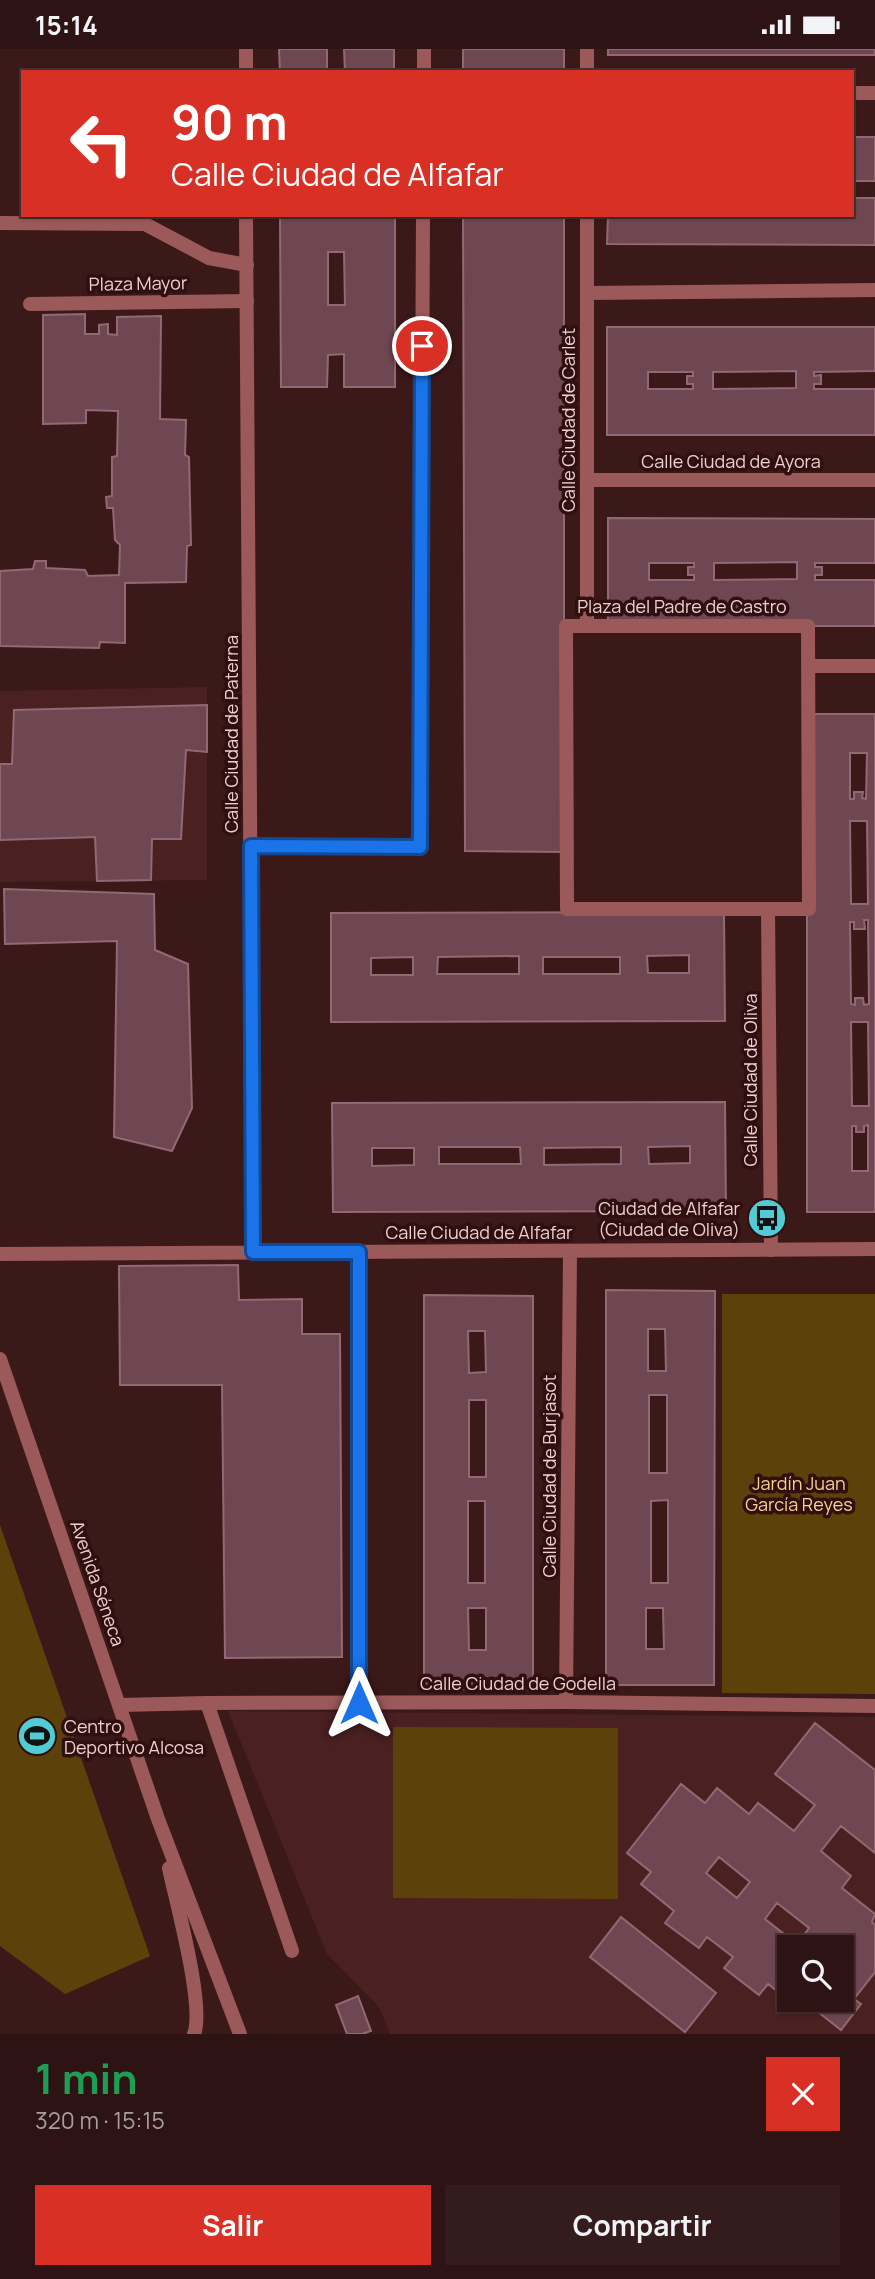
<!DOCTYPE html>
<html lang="es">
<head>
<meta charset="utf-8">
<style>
	:root { --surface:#2d1313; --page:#351c1c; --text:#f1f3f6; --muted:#a79ea0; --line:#483233; --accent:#d93025 }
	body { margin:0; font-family:Manrope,sans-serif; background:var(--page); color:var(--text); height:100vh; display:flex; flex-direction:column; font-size:26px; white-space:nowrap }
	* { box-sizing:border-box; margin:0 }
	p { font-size:23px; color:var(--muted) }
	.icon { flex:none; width:38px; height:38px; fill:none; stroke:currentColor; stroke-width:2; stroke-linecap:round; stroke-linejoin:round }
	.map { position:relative; height:1985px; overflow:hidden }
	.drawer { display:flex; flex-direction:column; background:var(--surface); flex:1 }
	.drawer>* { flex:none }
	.guide { position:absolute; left:21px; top:21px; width:833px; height:147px; border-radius:0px; box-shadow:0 2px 5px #0004,0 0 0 2px var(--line); background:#d93025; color:#fff; overflow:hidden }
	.controls { position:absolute; left:777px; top:1886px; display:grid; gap:14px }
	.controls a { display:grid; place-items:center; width:77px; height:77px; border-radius:0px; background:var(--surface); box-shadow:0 2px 5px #0004,0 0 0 2px var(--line); font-size:35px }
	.pin { position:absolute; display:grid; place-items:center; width:60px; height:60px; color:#fff; margin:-30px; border:4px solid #fff; border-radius:50%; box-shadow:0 2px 7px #0007 }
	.me { position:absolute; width:77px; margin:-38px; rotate:0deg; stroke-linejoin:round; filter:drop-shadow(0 0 5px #0008) }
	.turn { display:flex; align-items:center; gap:24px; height:147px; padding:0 35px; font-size:32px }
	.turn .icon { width:91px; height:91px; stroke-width:2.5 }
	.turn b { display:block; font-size:49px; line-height:60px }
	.round { display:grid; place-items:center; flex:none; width:74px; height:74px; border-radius:0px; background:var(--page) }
	.headline { display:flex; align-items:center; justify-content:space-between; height:119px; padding:0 35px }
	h1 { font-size:42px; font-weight:700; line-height:52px; color:#1e9e55 }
	.action { display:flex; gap:14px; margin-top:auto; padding:14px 35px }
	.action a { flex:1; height:80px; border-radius:0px; background:var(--accent); color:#fff; font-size:28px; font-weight:700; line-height:80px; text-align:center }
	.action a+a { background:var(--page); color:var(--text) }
	.status { display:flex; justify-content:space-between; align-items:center; height:49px; padding:0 35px; background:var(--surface); direction:ltr }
	.status svg { height:19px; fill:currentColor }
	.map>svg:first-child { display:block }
</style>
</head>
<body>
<div class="status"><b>15:14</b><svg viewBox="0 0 49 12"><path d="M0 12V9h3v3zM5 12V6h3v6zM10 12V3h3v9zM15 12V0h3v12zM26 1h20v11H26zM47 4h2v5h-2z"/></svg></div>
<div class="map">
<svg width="875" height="1985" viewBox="0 0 875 1985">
	<rect width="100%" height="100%" fill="#3c1919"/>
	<path fill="#4a2021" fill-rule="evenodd" d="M 207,638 L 207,831 L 0,833 L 0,642 Z
		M 228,1662 L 875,1668 L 875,1985 L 390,1985 L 379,1958 L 327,1905 ZM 789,1899 L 842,1899 L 842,1951 L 789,1951 Z"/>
	<path fill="#5c420a" d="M 722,1245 L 875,1245 L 875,1645 L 722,1644 Z
		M 0,1476 L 150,1907 L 65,1945 L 0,1897 Z
		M 393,1678 L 618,1679 L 618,1850 L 393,1849 Z"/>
	<path fill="#6e4752" stroke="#926874" stroke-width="2" fill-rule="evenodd" d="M 279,0 L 327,0 L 327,23 L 280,23 Z
		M 344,0 L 394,0 L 394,23 L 345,23 Z
		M 463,0 L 564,0 L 564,23 L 463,23 Z
		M 608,0 L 875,0 L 875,6 L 608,6 Z
		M 852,88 L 875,88 L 875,132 L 852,132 Z
		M 852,149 L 875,149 L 875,196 L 607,195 L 608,166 L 852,166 Z
		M 280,166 L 395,166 L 395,338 L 344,338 L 344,305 L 328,306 L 327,338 L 281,338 ZM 328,203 L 344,203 L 345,256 L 328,256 Z
		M 463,166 L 564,166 L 564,803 L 465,802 Z
		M 85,265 L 85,285 L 99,285 L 99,276 L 108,275 L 108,285 L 117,286 L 117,268 L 161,267 L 160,370 L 186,371 L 185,406 L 189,408 L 191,496 L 187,497 L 186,533 L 125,534 L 125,594 L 100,593 L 99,599 L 0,597 L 0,522 L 33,520 L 35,512 L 46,512 L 46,519 L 85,521 L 88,527 L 119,526 L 120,496 L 115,491 L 113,459 L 107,459 L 106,448 L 112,447 L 112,408 L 117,407 L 118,362 L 86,361 L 86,374 L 43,375 L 43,266 Z
		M 607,278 L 875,278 L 875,322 L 814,323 L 814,327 L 821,326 L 821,335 L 814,335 L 814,340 L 875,340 L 875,386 L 607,386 ZM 796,322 L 796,339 L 713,340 L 713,323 ZM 648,323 L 693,323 L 693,327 L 687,327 L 687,335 L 693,335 L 693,340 L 648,340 Z
		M 608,469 L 875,470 L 875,514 L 815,514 L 815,518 L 822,518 L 822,526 L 815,526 L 815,531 L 875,531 L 875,577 L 608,577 ZM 797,513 L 797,530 L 714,531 L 714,514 ZM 649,514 L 694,514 L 694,518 L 688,518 L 688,526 L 694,526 L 694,531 L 649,531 Z
		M 207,656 L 207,703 L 186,701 L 181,790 L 152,790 L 151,831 L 97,832 L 95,788 L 0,791 L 0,715 L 12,715 L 14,661 Z
		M 807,665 L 875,665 L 875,1163 L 807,1163 ZM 850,704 L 867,704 L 866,750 L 862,749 L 863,743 L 854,743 L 854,750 L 850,750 ZM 850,772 L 867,772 L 868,855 L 851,855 ZM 864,871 L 868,871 L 869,955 L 864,956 L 863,949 L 855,949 L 855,956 L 851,955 L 850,873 L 854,873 L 854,880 L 865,880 ZM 851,973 L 868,973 L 869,1057 L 852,1057 ZM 868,1076 L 868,1122 L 852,1122 L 852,1077 L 856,1077 L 856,1083 L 864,1083 L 864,1077 Z
		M 4,840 L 154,845 L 155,901 L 188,915 L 192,1059 L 172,1102 L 114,1088 L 117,892 L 5,895 Z
		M 724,863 L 725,972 L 331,973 L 331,864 ZM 689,906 L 689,924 L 648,924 L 647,907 ZM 519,907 L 519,925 L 437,925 L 438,908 ZM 413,908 L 413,926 L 371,926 L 371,909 ZM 543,908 L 620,908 L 620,925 L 543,925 Z
		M 725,1053 L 726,1162 L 333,1163 L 332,1054 ZM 690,1097 L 690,1114 L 649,1115 L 648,1098 ZM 439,1098 L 520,1098 L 521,1115 L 439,1115 ZM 621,1098 L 621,1115 L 544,1116 L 544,1099 ZM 372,1099 L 414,1099 L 414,1116 L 372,1117 Z
		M 238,1216 L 239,1251 L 302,1250 L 302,1285 L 340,1285 L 342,1608 L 225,1609 L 222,1336 L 120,1336 L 119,1217 Z
		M 606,1241 L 715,1242 L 714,1636 L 606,1636 ZM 648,1280 L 665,1280 L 666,1322 L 648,1322 ZM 649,1346 L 667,1346 L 667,1424 L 649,1424 ZM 668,1451 L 668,1534 L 651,1534 L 651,1452 ZM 646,1559 L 663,1559 L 664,1600 L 646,1600 Z
		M 424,1246 L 533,1247 L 533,1641 L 424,1640 ZM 468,1282 L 485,1282 L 486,1323 L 469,1324 ZM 469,1351 L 486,1351 L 486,1428 L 469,1428 ZM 468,1452 L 485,1452 L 485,1534 L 468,1534 ZM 468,1559 L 486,1559 L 486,1601 L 469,1601 Z
		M 815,1674 L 875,1721 L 875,1804 L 841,1777 L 821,1802 L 851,1827 L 842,1839 L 875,1865 L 872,1873 L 875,1876 L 875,1923 L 854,1950 L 861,1955 L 841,1981 L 808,1955 L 803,1962 L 768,1935 L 759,1946 L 724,1919 L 733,1908 L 707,1888 L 699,1899 L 665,1874 L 674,1862 L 641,1835 L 651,1823 L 627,1804 L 681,1735 L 705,1754 L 717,1739 L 749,1765 L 758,1754 L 794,1782 L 815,1756 L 775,1725 ZM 719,1808 L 750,1833 L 737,1849 L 706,1824 ZM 777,1854 L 809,1879 L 797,1895 L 765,1870 ZM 789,1899 L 842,1899 L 842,1951 L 789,1951 Z
		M 621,1868 L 716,1944 L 685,1983 L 590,1908 Z
		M 358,1947 L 371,1982 L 362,1985 L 347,1985 L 336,1956 Z"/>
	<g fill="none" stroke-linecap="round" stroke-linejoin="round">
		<path stroke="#9b5a59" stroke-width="14" d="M 0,174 L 145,175 L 209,209 L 247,216
			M 207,1654 L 292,1902"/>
		<path stroke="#9b5a59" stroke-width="14" d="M 587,0 L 587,23
			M 587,166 L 587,577
			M 587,244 L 875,241
			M 30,255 L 247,252
			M 566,577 L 808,577 L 809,860 L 567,860 Z
			M 808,617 L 875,617
			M 768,860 L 771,1201
			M 207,1654 L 566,1653 L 875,1657"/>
		<path stroke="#9b5a59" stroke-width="14" d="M 246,0 L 246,23
			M 424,23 L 424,0
			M 852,44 L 875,44
			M 246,166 L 253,1204
			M 587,431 L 875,431
			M 251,797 L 420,798 L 423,166
			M 359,1203 L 359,1654
			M 0,1205 L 875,1200
			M 566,1653 L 570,1202
			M 120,1656 L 207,1654"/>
		<path stroke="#9b5a59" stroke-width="14" d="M 0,1310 L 158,1770 L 240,1985
			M 169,1819 C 176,1853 205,1957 194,1985"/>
	</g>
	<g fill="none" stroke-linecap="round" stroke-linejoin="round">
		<g stroke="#114b97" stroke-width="18">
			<path id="route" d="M 359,1654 L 359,1203 L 253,1203 L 251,797 L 420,798 L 422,297"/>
		</g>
		<use href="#route" stroke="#1a73e8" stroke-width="12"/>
	</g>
	<defs>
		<g id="bus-disc" transform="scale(2.0125)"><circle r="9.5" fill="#51ccd4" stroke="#310f10"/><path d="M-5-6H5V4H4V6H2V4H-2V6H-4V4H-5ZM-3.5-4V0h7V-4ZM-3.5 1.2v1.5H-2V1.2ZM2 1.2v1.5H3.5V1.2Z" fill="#111"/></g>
		<g id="stadium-disc" transform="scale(2.0125)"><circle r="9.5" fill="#51ccd4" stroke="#310f10"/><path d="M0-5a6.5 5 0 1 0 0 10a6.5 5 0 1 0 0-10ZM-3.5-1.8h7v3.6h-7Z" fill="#111"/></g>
	</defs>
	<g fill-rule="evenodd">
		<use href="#bus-disc" x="767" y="1169"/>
		<use href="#stadium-disc" x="37" y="1687"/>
	</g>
	<g text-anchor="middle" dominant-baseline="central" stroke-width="7" stroke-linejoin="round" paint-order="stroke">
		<g font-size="18" fill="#ead1d0" stroke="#310f10">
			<text transform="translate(138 234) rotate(-1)">Plaza Mayor</text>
			<text transform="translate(568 371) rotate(-90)">Calle Ciudad de Carlet</text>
			<text x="731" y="412">Calle Ciudad de Ayora</text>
			<text x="682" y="557">Plaza del Padre de Castro</text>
			<text transform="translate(231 685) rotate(-90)">Calle Ciudad de Paterna</text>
			<text transform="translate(750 1031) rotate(-90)">Calle Ciudad de Oliva</text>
			<text x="479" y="1183">Calle Ciudad de Alfafar</text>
			<text transform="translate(549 1427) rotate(-90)">Calle Ciudad de Burjasot</text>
			<text transform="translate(98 1534) rotate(71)">Avenida Séneca</text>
			<text x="518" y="1634">Calle Ciudad de Godella</text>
		</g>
		<g font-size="18" fill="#ead1d0" stroke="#310f10" text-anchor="end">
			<text x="740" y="1159">Ciudad de Alfafar<tspan x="740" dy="21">(Ciudad de Oliva)</tspan></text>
			<text x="64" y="1677" text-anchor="start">Centro<tspan x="64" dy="21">Deportivo Alcosa</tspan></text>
		</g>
		<g font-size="18" fill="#f8d18d" stroke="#310f10">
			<text x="799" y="1434">Jardín Juan<tspan x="799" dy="21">García Reyes</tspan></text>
		</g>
	</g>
</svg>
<div class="controls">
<a><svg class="icon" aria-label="search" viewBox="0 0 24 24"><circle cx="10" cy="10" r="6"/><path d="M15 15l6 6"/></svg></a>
</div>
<div class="pin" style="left:422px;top:297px;background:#d93025"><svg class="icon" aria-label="arrive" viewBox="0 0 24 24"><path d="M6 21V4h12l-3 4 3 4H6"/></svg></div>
<svg class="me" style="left:359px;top:1654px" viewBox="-20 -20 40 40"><path d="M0-17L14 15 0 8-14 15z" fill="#1a73e8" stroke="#fff" stroke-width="4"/></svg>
<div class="guide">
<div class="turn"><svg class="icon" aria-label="left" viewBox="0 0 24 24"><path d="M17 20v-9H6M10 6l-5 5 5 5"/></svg><div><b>90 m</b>Calle Ciudad de Alfafar</div></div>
</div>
</div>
<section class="drawer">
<div class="headline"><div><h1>1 min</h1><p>320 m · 15:15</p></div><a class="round" style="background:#d93025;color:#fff"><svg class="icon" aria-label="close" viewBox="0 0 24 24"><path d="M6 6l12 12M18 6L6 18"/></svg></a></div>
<div class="action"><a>Salir</a><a>Compartir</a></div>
</section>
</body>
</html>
